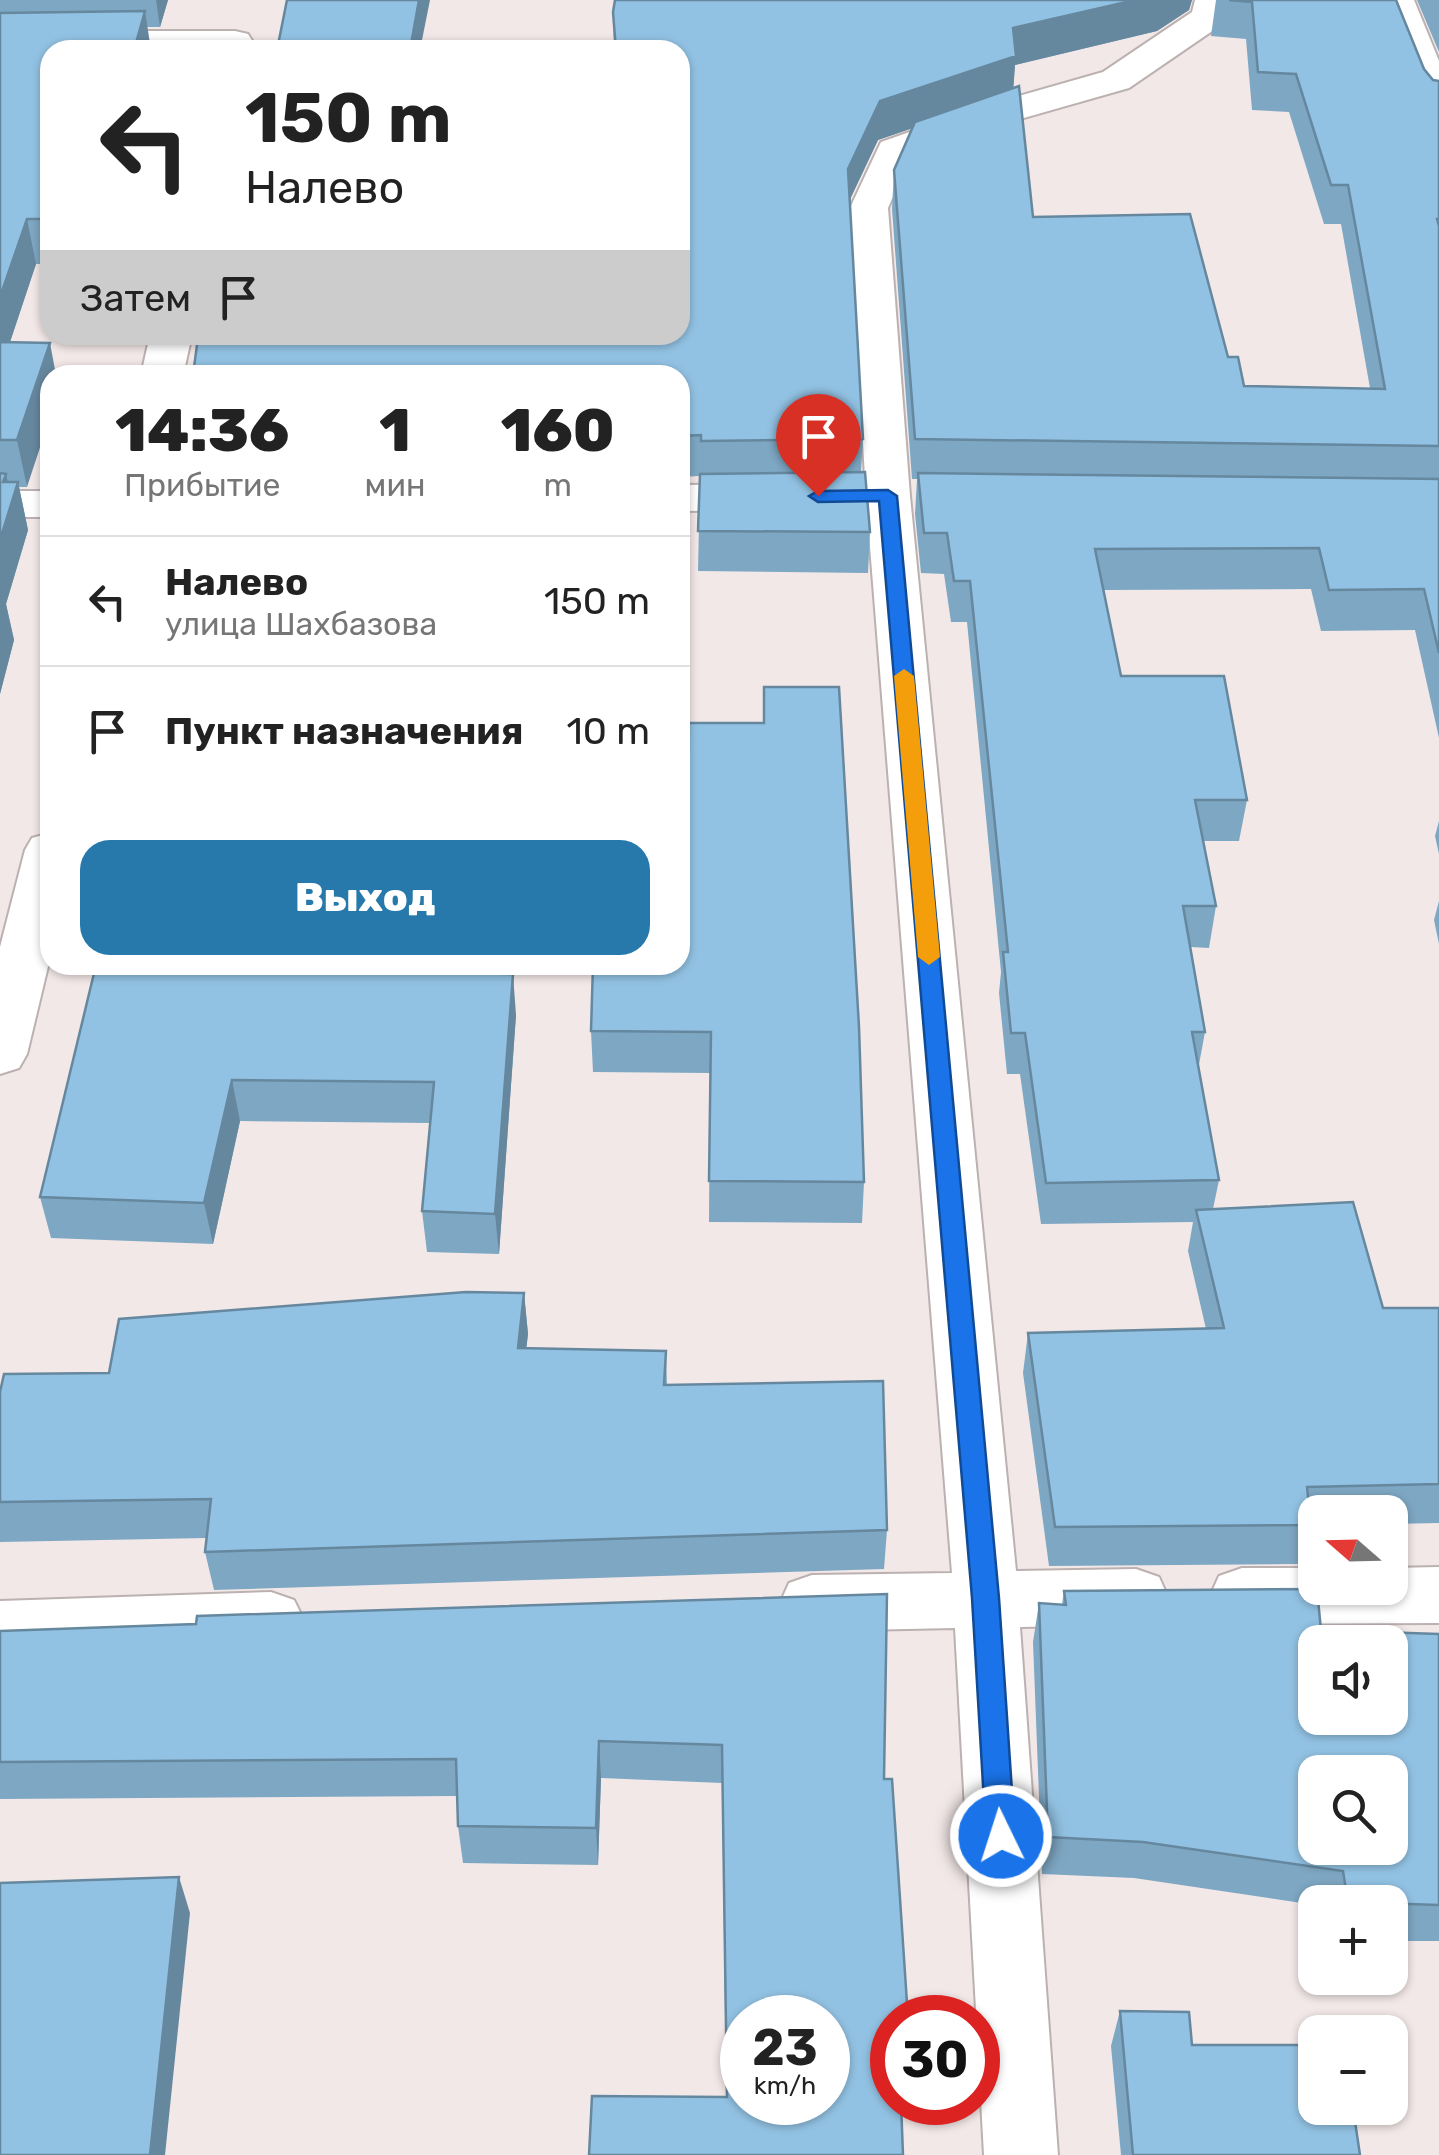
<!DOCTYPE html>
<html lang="ru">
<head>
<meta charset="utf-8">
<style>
	:root { --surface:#fff; --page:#f2f2f2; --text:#222; --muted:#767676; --line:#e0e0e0; --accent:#2679aa }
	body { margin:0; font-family:Rubik,sans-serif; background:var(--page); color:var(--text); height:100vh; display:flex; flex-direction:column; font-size:38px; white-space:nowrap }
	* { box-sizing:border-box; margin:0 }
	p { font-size:32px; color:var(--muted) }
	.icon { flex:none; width:55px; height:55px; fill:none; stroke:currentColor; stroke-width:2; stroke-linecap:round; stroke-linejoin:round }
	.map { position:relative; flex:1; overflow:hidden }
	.panel { position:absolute; left:40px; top:365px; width:650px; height:610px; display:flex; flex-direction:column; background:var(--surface); border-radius:30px; box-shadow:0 2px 8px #0004 }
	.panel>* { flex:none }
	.top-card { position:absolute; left:40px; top:40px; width:650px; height:305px; border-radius:30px; box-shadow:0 2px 8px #0004; background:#fff; color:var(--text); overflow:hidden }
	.needle { width:65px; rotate:290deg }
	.controls { position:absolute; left:1298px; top:1495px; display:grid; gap:20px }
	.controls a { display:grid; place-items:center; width:110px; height:110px; border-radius:20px; background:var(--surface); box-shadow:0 2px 8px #0004; font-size:50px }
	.speed { position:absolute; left:720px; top:1995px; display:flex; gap:20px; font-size:50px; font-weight:700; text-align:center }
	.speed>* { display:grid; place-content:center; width:130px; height:130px; border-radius:50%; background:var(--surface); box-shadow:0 2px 8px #0004; line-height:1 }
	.speed small { font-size:25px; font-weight:400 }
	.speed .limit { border:15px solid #d22; background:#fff; color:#111 }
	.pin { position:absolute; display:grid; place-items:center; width:85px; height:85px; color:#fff; margin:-102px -42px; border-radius:50% 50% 50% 0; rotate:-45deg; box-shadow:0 0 10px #0007 }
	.pin .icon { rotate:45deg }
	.me { position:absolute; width:110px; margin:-55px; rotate:356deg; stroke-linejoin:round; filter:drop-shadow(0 0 8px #0008) }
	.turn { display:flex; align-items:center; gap:35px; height:210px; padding:0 40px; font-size:45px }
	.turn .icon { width:130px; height:130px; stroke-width:2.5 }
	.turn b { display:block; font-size:70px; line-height:85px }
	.then { display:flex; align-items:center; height:95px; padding:0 40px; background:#0003; gap:20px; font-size:38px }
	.eta { display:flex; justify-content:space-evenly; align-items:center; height:170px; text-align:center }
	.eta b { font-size:60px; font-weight:800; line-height:70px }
	.primary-button { display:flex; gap:20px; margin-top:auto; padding:20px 40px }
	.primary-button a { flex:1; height:115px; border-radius:30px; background:var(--accent); color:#fff; font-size:40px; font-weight:800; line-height:115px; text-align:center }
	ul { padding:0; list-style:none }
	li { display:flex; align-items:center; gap:30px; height:130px; padding:0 40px; border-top:2px solid var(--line) }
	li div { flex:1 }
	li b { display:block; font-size:38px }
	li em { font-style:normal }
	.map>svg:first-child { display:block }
</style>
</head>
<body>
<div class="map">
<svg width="1439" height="2155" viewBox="0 0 1439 2155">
	<rect width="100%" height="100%" fill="#f3e8e8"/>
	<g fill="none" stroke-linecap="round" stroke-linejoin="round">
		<g stroke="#bcb1b1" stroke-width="4">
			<path id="street" d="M 1195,0 L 1231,0 L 1221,25 L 1129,88 L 1010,122 L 910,157 L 888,208 L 910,496 L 1016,1571 L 1136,1569 L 1159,1577 L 1168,1597 L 1159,1617 L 1136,1625 L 1020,1627 L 1058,2155 L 984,2155 L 955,1628 L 812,1631 L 789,1623 L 780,1603 L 789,1583 L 812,1575 L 952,1573 L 866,496 L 850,208 L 881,142 L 984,106 L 1103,72 L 1192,12 Z
				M 1378,0 L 1414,0 L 1439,61 L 1439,117 L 1426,114 L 1420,106 Z
				M 0,31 L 235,31 L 248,34 L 253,42 L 246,50 L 0,53 Z
				M 150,335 L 192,335 L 183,375 L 141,375 Z
				M 776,484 L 792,488 L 798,497 L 792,506 L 776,510 L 680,511 L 680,485 Z
				M 0,491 L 50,491 L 50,517 L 0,517 Z
				M 50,833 L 50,958 L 27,1054 L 19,1068 L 0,1074 L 0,947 L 25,850 L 32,838 Z
				M 1439,1567 L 1439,1623 L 1242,1624 L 1219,1616 L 1210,1596 L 1219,1576 L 1242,1568 L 1315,1568 L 1315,1588 L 1390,1588 L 1390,1568 Z
				M 271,1592 L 294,1600 L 304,1620 L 294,1640 L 271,1648 L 0,1657 L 0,1601 Z"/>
		</g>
		<use href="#street" fill="#fff" fill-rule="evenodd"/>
	</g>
	<path fill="#7ea7c3" d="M 0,0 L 168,0 L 160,27 L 147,27 L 50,50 L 50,264 L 36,264 L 10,342 L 27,487 L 19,487 L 28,530 L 6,604 L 14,640 L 0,694 Z
		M 615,0 L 1192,0 L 1189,10 L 1157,31 L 1015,65 L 1013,88 L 1033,217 L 1228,357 L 1244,386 L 1370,388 L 1341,224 L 1324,224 L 1289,112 L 1252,110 L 1246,39 L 1211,36 L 1216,0 L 1396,0 L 1424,69 L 1433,80 L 1439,81 L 1439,738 L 1415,630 L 1321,631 L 1311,589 L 1104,590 L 1121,676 L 1247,800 L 1239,841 L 1203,841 L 1216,906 L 1209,948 L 1191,947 L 1205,1032 L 1198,1070 L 1219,1180 L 1213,1209 L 1383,1308 L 1439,1308 L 1439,1523 L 1390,1524 L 1390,1512 L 1315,1512 L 1315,1526 L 1311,1526 L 1300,1564 L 1049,1566 L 1023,1373 L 1028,1333 L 1206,1329 L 1188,1251 L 1193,1222 L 1041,1224 L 1020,1074 L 1007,1074 L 999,993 L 1001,972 L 967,622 L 951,622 L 944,574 L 921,573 L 915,514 L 917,479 L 912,479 L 892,209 L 894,170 L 912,128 L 878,140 L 849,201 L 863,439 L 861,472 L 870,532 L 868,573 L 698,571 L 700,476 L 680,477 L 680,50 L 614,50 L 613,12 Z
		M 1417,0 L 1439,0 L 1439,52 Z
		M 764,687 L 864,1182 L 862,1223 L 709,1222 L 710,1073 L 593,1072 L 591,1031 L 680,965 L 763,723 Z
		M 1439,821 L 1439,854 L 1435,836 Z
		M 1439,901 L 1439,944 L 1434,920 Z
		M 96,965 L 460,965 L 459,973 L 516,1015 L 499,1254 L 427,1252 L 422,1211 L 430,1123 L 240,1121 L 213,1244 L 51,1238 L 40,1197 Z
		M 524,1293 L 528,1334 L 526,1348 L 666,1351 L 667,1385 L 887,1530 L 884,1569 L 214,1590 L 205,1552 L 206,1538 L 0,1542 L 0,1392 L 109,1373 Z
		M 1064,1591 L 1321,1630 L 1439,1634 L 1439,1941 L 1390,1941 L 1390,1902 L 1315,1902 L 1315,1905 L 1134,1878 L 1042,1874 L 1033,1642 L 1039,1603 L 1062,1604 Z
		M 196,1624 L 884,1779 L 892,2102 L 908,2102 L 908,2109 L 726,2097 L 722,1783 L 601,1778 L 598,1865 L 463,1863 L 458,1826 L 457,1796 L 0,1799 L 0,1631 Z
		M 1120,2011 L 1192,2045 L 1360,2155 L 1121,2155 L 1111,2046 Z"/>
	<path fill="#66889f" d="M 156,0 L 168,0 L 160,27 Z
		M 419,0 L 430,0 L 420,50 L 410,50 Z
		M 1135,0 L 1192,0 L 1189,10 L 1157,31 L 1015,65 L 1013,94 L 878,140 L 846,208 L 848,169 L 880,101 L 1013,28 Z
		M 145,11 L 151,50 L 134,50 Z
		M 27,219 L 36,264 L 0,372 L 0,297 Z
		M 50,343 L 56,375 L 50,375 L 50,417 L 27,487 L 17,440 Z
		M 6,474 L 12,501 L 18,482 L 28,530 L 6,604 L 14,640 L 0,694 L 0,540 L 3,482 Z
		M 454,965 L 460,965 L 457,1014 L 453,973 Z
		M 513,974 L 516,1015 L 499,1254 L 495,1214 Z
		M 232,1080 L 240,1121 L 213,1244 L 204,1203 Z
		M 524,1293 L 528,1334 L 522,1388 L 518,1348 Z
		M 599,1741 L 601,1778 L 598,1865 L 596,1828 Z
		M 179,1877 L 190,1913 L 165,2155 L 150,2155 Z"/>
	<path fill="#92c2e3" stroke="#66889f" stroke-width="2.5" fill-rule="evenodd" d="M 287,0 L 419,0 L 410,50 L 277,50 Z
		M 615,0 L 1135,0 L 1013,28 L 1016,56 L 880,101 L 848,169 L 863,439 L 701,441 L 701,435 L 680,436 L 680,375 L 193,375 L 198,337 L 203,335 L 680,335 L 680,50 L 616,50 L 613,12 Z
		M 1229,0 L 1396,0 L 1424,69 L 1433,80 L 1439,81 L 1439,219 L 1437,219 L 1439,226 L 1439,446 L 915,439 L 894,170 L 915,122 L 1019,86 L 1033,217 L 1190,214 L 1228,357 L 1238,357 L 1244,386 L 1385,389 L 1348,185 L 1331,185 L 1296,74 L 1258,72 L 1252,2 Z
		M 145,11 L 134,50 L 50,50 L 50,219 L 27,219 L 0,297 L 0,13 Z
		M 0,342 L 50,343 L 17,440 L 0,440 Z
		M 865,472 L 870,532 L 698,531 L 700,474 Z
		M 0,473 L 6,474 L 3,482 L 18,482 L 0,540 Z
		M 918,473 L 1439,479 L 1439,653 L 1424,589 L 1329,590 L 1319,548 L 1095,549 L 1121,676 L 1224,676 L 1247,800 L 1195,800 L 1216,906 L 1183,906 L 1205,1032 L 1192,1032 L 1219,1180 L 1046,1183 L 1025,1033 L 1011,1033 L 1003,952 L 1008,952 L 970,581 L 954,581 L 947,533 L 924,533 Z
		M 764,687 L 839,687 L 859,1027 L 864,1182 L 709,1181 L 711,1032 L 591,1031 L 593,965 L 680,965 L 680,830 L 688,830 L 689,723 L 764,723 Z
		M 96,965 L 454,965 L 453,973 L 513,974 L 495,1214 L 422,1211 L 434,1082 L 232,1080 L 204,1203 L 40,1197 Z
		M 1353,1202 L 1383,1308 L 1439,1308 L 1439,1484 L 1307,1487 L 1311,1525 L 1055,1527 L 1028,1333 L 1224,1328 L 1196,1210 Z
		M 466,1292 L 524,1293 L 518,1348 L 666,1351 L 664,1385 L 883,1381 L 887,1530 L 205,1552 L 211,1499 L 0,1502 L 0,1392 L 4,1374 L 109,1373 L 119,1319 Z
		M 1317,1589 L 1321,1630 L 1439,1634 L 1439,1905 L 1348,1902 L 1343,1871 L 1143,1842 L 1048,1837 L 1039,1603 L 1066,1605 L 1064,1591 ZM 1315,1642 L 1390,1642 L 1390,1718 L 1315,1718 ZM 1315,1772 L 1390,1772 L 1390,1848 L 1315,1848 Z
		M 887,1594 L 884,1779 L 892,1779 L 908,2018 L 892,2018 L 892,2102 L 901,2102 L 903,2155 L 589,2155 L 592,2096 L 727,2097 L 722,1745 L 599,1741 L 596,1828 L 458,1826 L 456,1759 L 0,1762 L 0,1631 L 196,1624 L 197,1616 ZM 742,2018 L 828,2018 L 828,2102 L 742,2102 Z
		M 179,1877 L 150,2155 L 0,2155 L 0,1883 Z
		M 1120,2011 L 1189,2012 L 1192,2045 L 1315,2045 L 1315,2108 L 1353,2108 L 1360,2155 L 1133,2155 Z"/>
	<path fill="#1a73e8" stroke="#114b97" stroke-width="2.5" d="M 888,490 L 897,496 L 999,1598 L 1015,1836 L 1011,1846 L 1001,1850 L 991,1846 L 986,1836 L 972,1598 L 879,501 L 818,502 L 809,496 L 818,491 Z"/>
	<path fill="#f59e0b" d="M 904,669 L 914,676 L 940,957 L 929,965 L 918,957 L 894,676 Z"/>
</svg>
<div class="controls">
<a><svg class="needle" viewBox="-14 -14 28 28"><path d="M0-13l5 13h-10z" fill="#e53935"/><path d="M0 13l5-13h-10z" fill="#767676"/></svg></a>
<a><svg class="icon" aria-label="sound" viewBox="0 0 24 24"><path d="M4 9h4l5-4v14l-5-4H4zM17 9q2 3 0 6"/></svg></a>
<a><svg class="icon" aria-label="search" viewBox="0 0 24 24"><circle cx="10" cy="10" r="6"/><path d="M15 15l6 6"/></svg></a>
<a>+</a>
<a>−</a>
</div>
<div class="speed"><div>23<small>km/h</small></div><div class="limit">30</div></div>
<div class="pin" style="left:818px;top:496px;background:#d93025"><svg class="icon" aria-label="arrive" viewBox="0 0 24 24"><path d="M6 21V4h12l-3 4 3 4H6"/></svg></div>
<svg class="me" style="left:1001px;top:1836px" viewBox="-20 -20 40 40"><circle r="17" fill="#1a73e8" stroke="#fff" stroke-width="3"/><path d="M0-11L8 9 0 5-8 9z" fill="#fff"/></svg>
<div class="top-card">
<div class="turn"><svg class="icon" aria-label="left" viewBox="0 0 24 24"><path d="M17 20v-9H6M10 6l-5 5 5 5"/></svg><div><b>150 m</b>Налево</div></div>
<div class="then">Затем<svg class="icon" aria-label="arrive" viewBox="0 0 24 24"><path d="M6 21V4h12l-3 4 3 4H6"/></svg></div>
</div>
<section class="panel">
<div class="eta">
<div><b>14:36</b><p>Прибытие</p></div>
<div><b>1</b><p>мин</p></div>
<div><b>160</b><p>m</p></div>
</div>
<ul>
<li><svg class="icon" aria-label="left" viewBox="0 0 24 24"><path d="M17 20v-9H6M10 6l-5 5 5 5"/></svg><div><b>Налево</b><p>улица Шахбазова</p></div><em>150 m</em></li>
<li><svg class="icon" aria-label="arrive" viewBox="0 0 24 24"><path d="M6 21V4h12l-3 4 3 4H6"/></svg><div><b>Пункт назначения</b></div><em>10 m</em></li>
</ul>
<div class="primary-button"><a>Выход</a></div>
</section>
</div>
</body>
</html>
